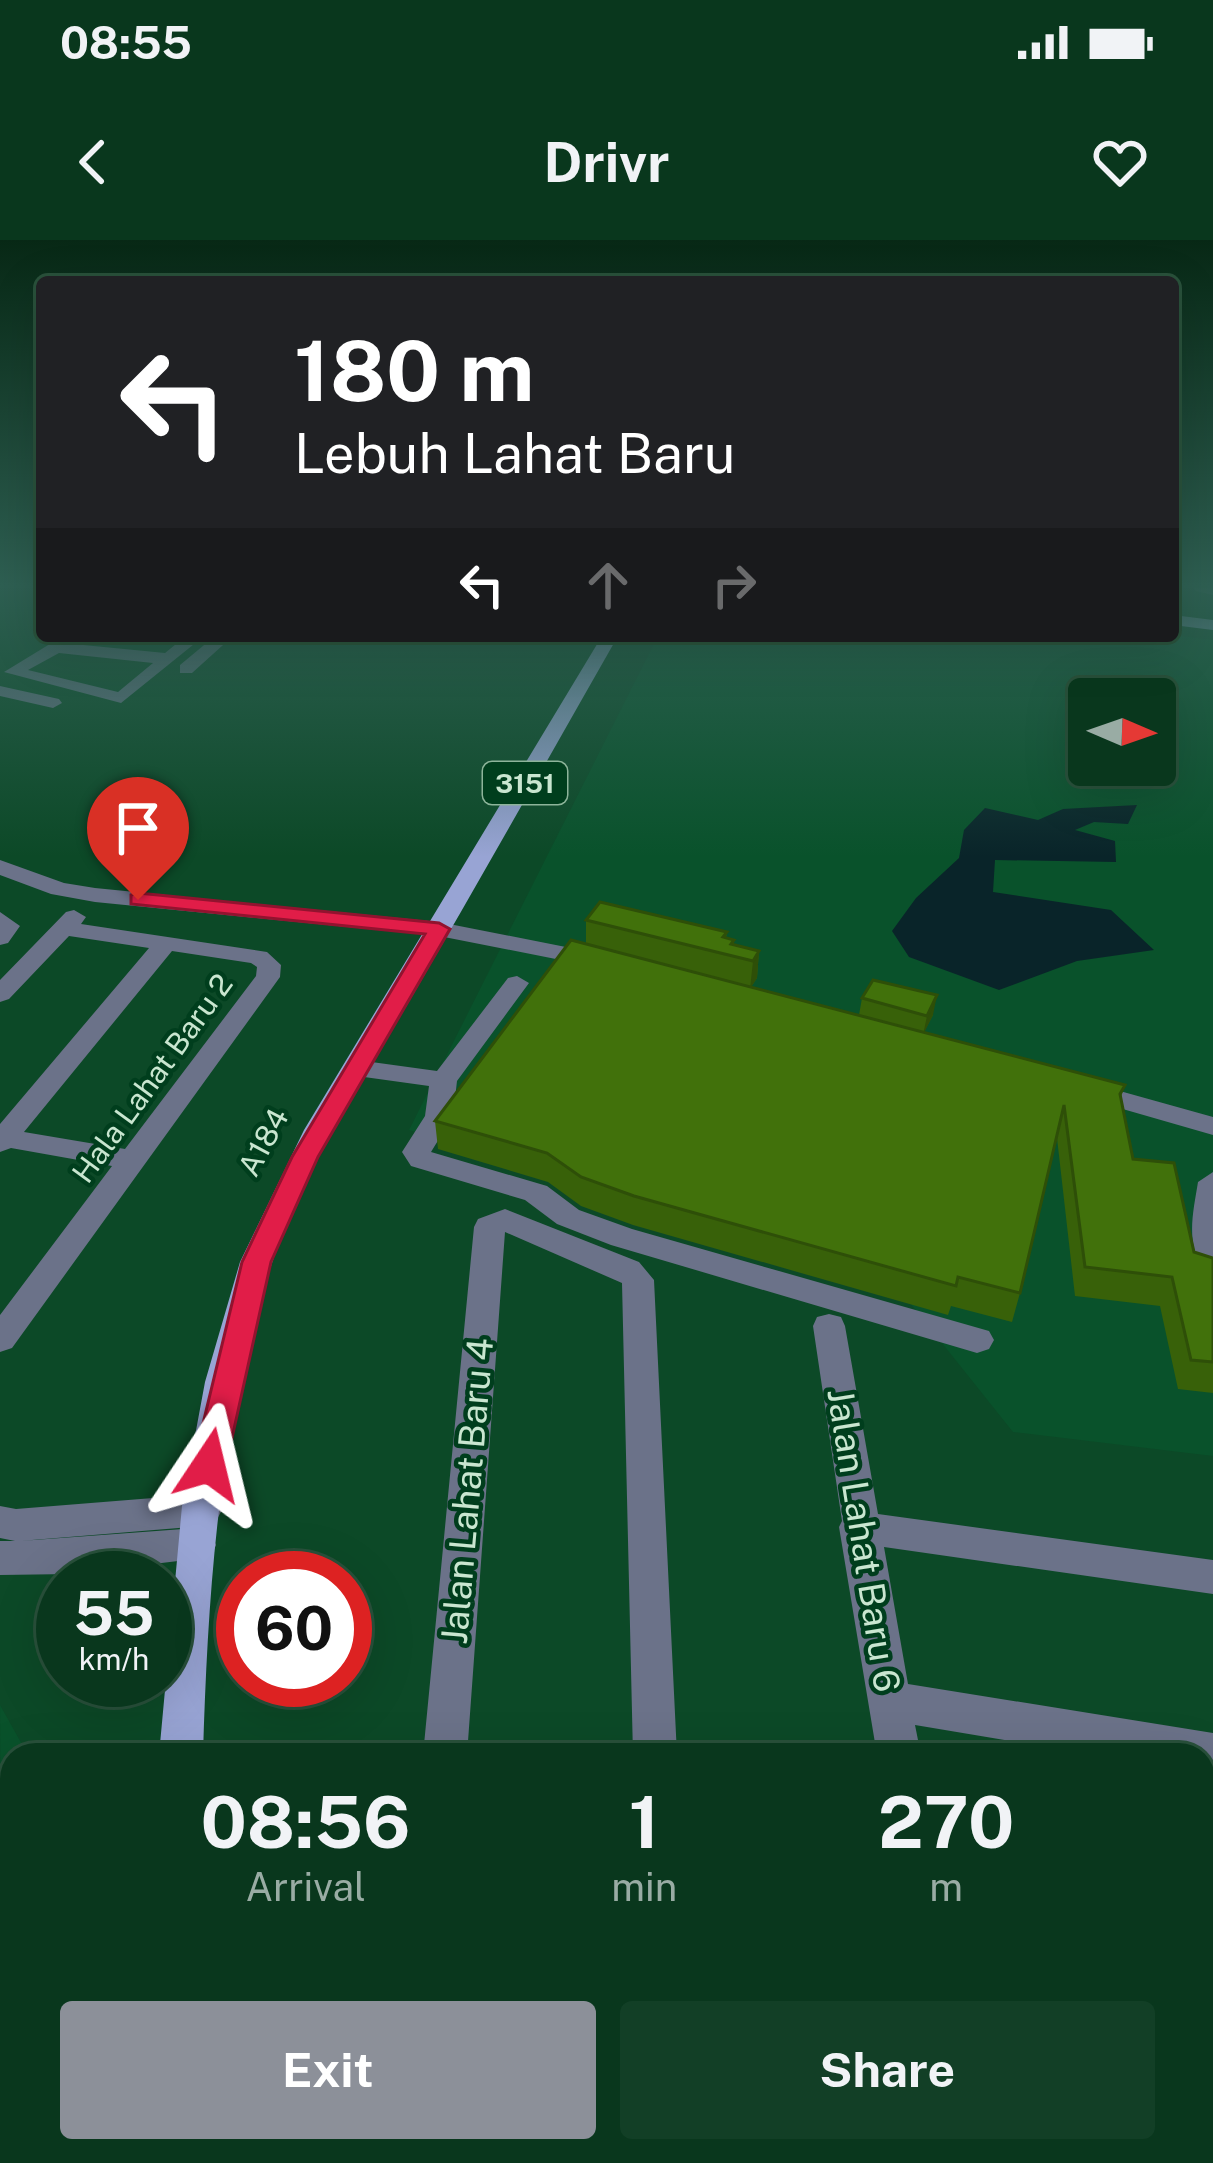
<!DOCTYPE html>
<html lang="en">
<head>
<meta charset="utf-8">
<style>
	:root { --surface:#09371d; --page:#123f26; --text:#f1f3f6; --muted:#99aca4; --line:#29513b; --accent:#8c9099 }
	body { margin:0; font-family:"Public Sans",sans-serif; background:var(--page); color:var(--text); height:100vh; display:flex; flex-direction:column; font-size:45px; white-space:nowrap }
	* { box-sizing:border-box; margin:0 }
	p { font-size:39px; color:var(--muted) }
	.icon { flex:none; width:66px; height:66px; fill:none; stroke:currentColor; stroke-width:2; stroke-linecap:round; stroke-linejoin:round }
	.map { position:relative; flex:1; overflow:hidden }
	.drawer { position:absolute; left:0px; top:1503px; width:1215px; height:420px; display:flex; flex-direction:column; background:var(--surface); border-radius:36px 36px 0 0; box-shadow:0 12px 48px #0002,0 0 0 3px var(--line) }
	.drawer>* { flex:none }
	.banner { position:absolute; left:36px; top:36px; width:1143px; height:366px; border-radius:12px; box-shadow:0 12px 48px #0002,0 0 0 3px var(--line); background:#202124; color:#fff; overflow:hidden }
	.needle { width:78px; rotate:92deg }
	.buttons { position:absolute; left:1068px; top:438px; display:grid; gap:24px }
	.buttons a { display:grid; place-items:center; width:108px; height:108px; border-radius:12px; background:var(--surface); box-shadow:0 12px 48px #0002,0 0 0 3px var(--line); font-size:60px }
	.speed { position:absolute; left:36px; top:1311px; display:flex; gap:24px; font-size:60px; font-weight:700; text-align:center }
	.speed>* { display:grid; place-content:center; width:156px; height:156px; border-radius:50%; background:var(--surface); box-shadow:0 12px 48px #0002,0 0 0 3px var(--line); line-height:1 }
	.speed small { font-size:30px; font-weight:400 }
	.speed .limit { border:18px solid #d22; background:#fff; color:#111 }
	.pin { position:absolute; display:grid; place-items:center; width:102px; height:102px; color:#fff; margin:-123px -51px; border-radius:50% 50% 50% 0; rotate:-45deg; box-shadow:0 0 12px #0007 }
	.pin .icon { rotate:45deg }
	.me { position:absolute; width:132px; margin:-66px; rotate:10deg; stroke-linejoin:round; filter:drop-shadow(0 0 9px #0008) }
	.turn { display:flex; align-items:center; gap:42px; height:252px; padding:0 60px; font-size:54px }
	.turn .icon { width:156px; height:156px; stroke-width:2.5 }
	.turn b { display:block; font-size:84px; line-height:102px }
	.lanes { display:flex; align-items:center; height:114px; padding:0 60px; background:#0003; justify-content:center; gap:60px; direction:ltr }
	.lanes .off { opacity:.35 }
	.eta { display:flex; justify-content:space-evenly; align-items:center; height:204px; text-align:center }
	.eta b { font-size:72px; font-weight:700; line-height:84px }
	.action { display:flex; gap:24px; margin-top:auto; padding:24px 60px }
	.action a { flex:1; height:138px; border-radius:12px; background:var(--accent); color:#fff; font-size:48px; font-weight:700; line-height:138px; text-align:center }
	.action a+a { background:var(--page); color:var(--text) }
	.status { display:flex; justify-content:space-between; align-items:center; height:84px; padding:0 60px; background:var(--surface); direction:ltr }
	.status svg { height:33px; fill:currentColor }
	header { display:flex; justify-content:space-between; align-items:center; height:156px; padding:0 60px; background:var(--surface); font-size:54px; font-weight:700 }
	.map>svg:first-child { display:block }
</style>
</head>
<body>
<div class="status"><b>08:55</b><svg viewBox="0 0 49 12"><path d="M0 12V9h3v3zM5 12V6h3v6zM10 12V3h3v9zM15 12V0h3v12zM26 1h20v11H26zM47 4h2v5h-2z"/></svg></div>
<header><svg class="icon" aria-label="back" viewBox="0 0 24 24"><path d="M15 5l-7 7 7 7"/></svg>Drivr<svg class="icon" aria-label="heart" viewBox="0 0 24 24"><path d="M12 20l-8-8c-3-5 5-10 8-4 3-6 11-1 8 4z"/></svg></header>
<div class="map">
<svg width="1213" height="1923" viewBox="0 0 1213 1923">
	<rect width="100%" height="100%" fill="#0c4927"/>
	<path fill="#09522b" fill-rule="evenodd" d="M 1173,395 L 1213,400 L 1213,1216 L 1013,1192 L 898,1048 L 409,890 L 658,396 ZM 1089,459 L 1155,459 L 1155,525 L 1089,525 Z
		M 0,1465 L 28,1515 L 12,1515 L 12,1817 L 3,1923 Z"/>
	<path fill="#092429" d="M 1137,565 L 1128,584 L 1094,582 L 1075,590 L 1115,601 L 1116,622 L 995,620 L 993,652 L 1111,670 L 1154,710 L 1077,721 L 999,750 L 909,717 L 892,691 L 916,658 L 959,618 L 964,590 L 985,568 L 1038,580 L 1063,569 Z"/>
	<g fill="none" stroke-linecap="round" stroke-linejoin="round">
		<path fill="#6b7289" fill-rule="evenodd" d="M 1193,348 L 1213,348 L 1213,355 L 1196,351 Z
			M 63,396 L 83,396 L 73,404 L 165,413 L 186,396 L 204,396 L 121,463 L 4,432 ZM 59,413 L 153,423 L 118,452 L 28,430 Z
			M 215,396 L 233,396 L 192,433 L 180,433 L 180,425 Z
			M 0,446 L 59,459 L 62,463 L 53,468 L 0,456 Z
			M 0,620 L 64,643 L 95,648 L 439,682 L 596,713 L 608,720 L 596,727 L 439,696 L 95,662 L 51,654 L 0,635 Z
			M 74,670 L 86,677 L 81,684 L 267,712 L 281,725 L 280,737 L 12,1108 L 0,1112 L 0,1075 L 112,926 L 11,908 L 0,912 L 0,884 L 149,708 L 69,696 L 9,759 L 0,762 L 0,740 L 66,672 ZM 172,711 L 251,723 L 257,727 L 256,736 L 125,909 L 24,892 Z
			M 0,672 L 20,686 L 8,703 L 0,705 Z
			M 517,736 L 529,743 L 457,841 L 453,876 L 431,912 L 547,946 L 579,970 L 632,989 L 989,1091 L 994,1100 L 989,1109 L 977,1113 L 611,1005 L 557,984 L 525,960 L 411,926 L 402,912 L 425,876 L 429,846 L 357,836 L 344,828 L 357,820 L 437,831 L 508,738 Z
			M 1084,841 L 1213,877 L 1213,895 L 1074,855 L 1070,849 L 1074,843 Z
			M 1213,932 L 1213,1033 L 1202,1030 C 1186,1000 1193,973 1198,942 Z
			M 505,969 L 639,1022 L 654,1040 L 677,1515 L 633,1515 L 622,1043 L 505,992 L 467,1515 L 423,1515 L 474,987 L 478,979 Z
			M 829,1074 L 841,1077 L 845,1086 L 878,1274 L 1213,1320 L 1213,1354 L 884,1307 L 908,1444 L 1213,1493 L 1213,1535 L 1203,1534 L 1203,1515 L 1093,1515 L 915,1485 L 921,1515 L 877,1515 L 839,1287 L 842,1281 L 813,1086 L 817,1077 Z
			M 203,1254 L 216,1259 L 222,1270 L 216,1281 L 203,1286 L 20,1301 L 197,1288 L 211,1293 L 216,1305 L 211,1317 L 71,1334 L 0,1335 L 0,1301 L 15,1301 L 0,1298 L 0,1266 L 16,1269 Z
			M 1203,1756 L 1213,1758 L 1213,1808 L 1203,1806 Z
			M 1203,1908 L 1206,1923 L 1154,1923 L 1152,1911 Z
			M 90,1911 L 163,1911 L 158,1923 L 86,1923 Z
			M 541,1911 L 593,1911 L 593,1923 L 541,1923 Z
			M 808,1911 L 860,1911 L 864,1923 L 812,1923 Z"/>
		<path fill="#98a4d4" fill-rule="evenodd" d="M 1173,375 L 1213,380 L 1213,390 L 1173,385 Z
			M 602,396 L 618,396 C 549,517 481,638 411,758 C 361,844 303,928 272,1023 C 219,1181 208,1349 203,1515 L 159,1515 L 182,1266 L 205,1142 L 240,1022 L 304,890 Z
			M 176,1911 L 228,1911 L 229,1923 L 177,1923 Z"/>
	</g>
	<path fill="#386109" d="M 586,680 L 727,692 L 726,698 L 734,700 L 734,705 L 759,711 L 757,738 L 751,747 L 859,775 L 862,758 L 933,775 L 924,792 L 1125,845 L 1121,857 L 1133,919 L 1194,1012 L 1213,1018 L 1213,1153 L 1178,1149 L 1160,1066 L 1075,1056 L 1057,898 L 1020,1053 L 1012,1082 L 951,1066 L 948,1075 L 633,985 L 581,966 L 548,942 L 438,909 L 435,881 L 586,704 Z"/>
	<path fill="#2e4f08" d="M 759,711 L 757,738 L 750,749 L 753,721 Z
		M 937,755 L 933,775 L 923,795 L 927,776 Z"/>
	<path fill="#41710b" stroke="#2e4f08" stroke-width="3" d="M 600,662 L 727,692 L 723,697 L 734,700 L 731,704 L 759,711 L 753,721 L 586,680 Z
		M 571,700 L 1125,845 L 1120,854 L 1133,919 L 1174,923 L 1194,1012 L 1213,1018 L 1213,1122 L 1191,1120 L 1172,1037 L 1085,1027 L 1064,865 L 1020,1053 L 958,1037 L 956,1046 L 634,956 L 581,937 L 547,913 L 435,881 Z
		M 873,740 L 937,755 L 927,776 L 862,758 Z"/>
	<linearGradient id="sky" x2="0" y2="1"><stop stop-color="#072815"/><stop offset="0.56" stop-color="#2e5f52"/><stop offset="1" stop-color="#2e5f52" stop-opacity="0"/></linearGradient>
	<rect width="1213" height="617" fill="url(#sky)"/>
	<path fill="#e11d48" stroke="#92132f" stroke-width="3" d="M 138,653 L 439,683 L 450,689 L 318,917 L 271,1022 L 226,1225 L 221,1234 L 209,1238 L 198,1234 L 193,1225 L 242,1022 L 292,917 L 425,694 L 131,664 L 131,655 Z"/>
	<g text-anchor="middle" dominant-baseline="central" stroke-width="9" stroke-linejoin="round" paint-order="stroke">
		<rect fill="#003e1d" stroke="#8db49a" stroke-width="3" x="483" y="522" width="84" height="42" rx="9"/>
		<g font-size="27" font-weight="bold" fill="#c9e6d0">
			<text x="525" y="543">3151</text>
		</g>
		<g font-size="30" fill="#c9e6d0" stroke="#003e1d">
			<text transform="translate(152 838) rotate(-54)">Hala Lahat Baru 2</text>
			<text transform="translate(263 902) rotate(-62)">A184</text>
		</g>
		<g font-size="36" fill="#c9e6d0" stroke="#003e1d">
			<text transform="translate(467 1251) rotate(-85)">Jalan Lahat Baru 4</text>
			<text transform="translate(864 1300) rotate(81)">Jalan Lahat Baru 6</text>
		</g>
	</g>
</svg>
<div class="buttons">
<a><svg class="needle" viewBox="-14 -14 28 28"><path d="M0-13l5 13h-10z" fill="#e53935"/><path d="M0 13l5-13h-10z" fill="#99aca4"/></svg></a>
</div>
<div class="speed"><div>55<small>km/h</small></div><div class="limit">60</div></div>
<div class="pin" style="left:138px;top:660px;background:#d93025"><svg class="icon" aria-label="arrive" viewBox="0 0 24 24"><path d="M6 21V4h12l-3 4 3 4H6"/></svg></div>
<svg class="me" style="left:209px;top:1225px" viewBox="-20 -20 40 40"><path d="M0-17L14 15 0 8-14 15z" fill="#e11d48" stroke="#fff" stroke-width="4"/></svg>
<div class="banner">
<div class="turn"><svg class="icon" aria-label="left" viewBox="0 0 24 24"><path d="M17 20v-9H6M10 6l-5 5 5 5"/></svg><div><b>180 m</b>Lebuh Lahat Baru</div></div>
<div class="lanes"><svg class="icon" aria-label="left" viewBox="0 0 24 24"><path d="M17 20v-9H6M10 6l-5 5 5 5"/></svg><svg class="icon off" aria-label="ahead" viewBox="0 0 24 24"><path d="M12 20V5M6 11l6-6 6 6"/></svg><svg class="icon off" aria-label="right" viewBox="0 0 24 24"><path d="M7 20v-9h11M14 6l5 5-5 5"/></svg></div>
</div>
<section class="drawer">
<div class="eta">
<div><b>08:56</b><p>Arrival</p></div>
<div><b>1</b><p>min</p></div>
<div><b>270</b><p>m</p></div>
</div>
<div class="action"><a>Exit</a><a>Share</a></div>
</section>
</div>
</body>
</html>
